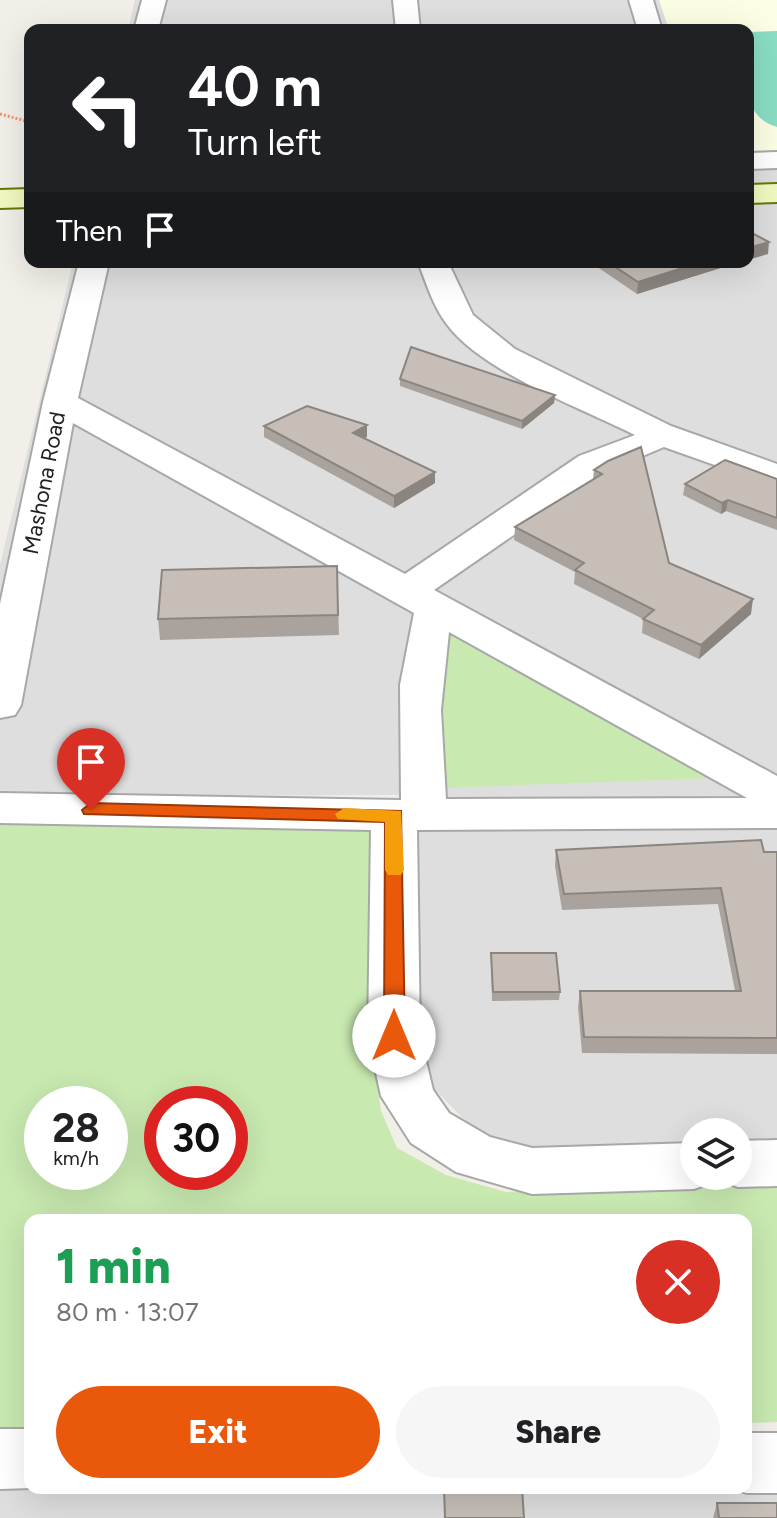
<!DOCTYPE html>
<html lang="en">
<head>
<meta charset="utf-8">
<style>
	:root { --surface:#fff; --page:#f6f6f6; --text:#202124; --muted:#757577; --accent:#ea580c }
	body { margin:0; font-family:Figtree,sans-serif; background:var(--page); color:var(--text); height:100vh; display:flex; flex-direction:column; font-size:30px; white-space:nowrap }
	* { box-sizing:border-box; margin:0 }
	p { font-size:26px; color:var(--muted) }
	.icon { flex:none; width:44px; height:44px; fill:none; stroke:currentColor; stroke-width:2; stroke-linecap:round; stroke-linejoin:round }
	.map { position:relative; flex:1; overflow:hidden }
	.side { position:absolute; left:24px; top:1214px; width:728px; height:280px; display:flex; flex-direction:column; background:var(--surface); border-radius:16px; box-shadow:0 8px 32px #0002 }
	.side>* { flex:none }
	.top-card { position:absolute; left:24px; top:24px; width:730px; height:244px; border-radius:16px; box-shadow:0 8px 32px #0002; background:#202124; color:#fff; overflow:hidden }
	.buttons { position:absolute; left:680px; top:1118px; display:grid; gap:16px }
	.buttons a { display:grid; place-items:center; width:72px; height:72px; border-radius:50%; background:var(--surface); box-shadow:0 8px 32px #0002; font-size:40px }
	.speed { position:absolute; left:24px; top:1086px; display:flex; gap:16px; font-size:40px; font-weight:700; text-align:center }
	.speed>* { display:grid; place-content:center; width:104px; height:104px; border-radius:50%; background:var(--surface); box-shadow:0 8px 32px #0002; line-height:1 }
	.speed small { font-size:20px; font-weight:400 }
	.speed .limit { border:12px solid #d22; background:#fff; color:#111 }
	.pin { position:absolute; display:grid; place-items:center; width:68px; height:68px; color:#fff; margin:-82px -34px; border-radius:50% 50% 50% 0; rotate:-45deg; box-shadow:0 0 8px #0007 }
	.pin .icon { rotate:45deg }
	.me { position:absolute; width:88px; margin:-44px; rotate:0deg; stroke-linejoin:round; filter:drop-shadow(0 0 6px #0008) }
	.turn { display:flex; align-items:center; gap:28px; height:168px; padding:0 32px; font-size:36px }
	.turn .icon { width:104px; height:104px; stroke-width:2.5 }
	.turn b { display:block; font-size:56px; line-height:68px }
	.then { display:flex; align-items:center; height:76px; padding:0 32px; background:#0003; gap:16px; font-size:30px }
	.round { display:grid; place-items:center; flex:none; width:84px; height:84px; border-radius:42px; background:var(--page) }
	.head { display:flex; align-items:center; justify-content:space-between; height:136px; padding:0 32px }
	h1 { font-size:48px; font-weight:800; line-height:60px; color:#1e9e55 }
	.cta { display:flex; gap:16px; margin-top:auto; padding:16px 32px }
	.cta a { flex:1; height:92px; border-radius:48px; background:var(--accent); color:#fff; font-size:32px; font-weight:800; line-height:92px; text-align:center }
	.cta a+a { background:var(--page); color:var(--text) }
	.map>svg:first-child { display:block }
</style>
</head>
<body>
<div class="map">
<svg width="777" height="1518" viewBox="0 0 777 1518">
	<rect width="100%" height="100%" fill="#f1efe8"/>
	<path fill="#dfdede" d="M 135,0 L 777,0 L 777,1147 L 738,1149 L 738,1132 L 694,1132 L 694,1150 L 558,1155 L 475,1131 L 421,1075 L 409,795 L 0,796 L 0,565 L 73,262 L 748,262 L 748,30 L 128,30 Z
		M 777,1477 L 777,1518 L 0,1518 L 0,1485 L 30,1488 L 746,1488 Z"/>
	<path fill="#fcfee4" d="M 659,0 L 777,0 L 777,169 L 748,169 L 748,30 L 669,30 Z"/>
	<path fill="#c8e9b0" fill-rule="evenodd" d="M 444,622 L 716,778 L 440,788 Z
		M 0,819 L 373,826 L 370,1037 L 381,1111 L 397,1148 L 446,1175 L 506,1192 L 777,1179 L 777,1422 L 746,1423 L 746,1220 L 30,1220 L 30,1432 L 0,1433 ZM 42,1104 L 110,1104 L 110,1172 L 42,1172 ZM 162,1104 L 230,1104 L 230,1172 L 162,1172 Z"/>
	<path fill="#89ddc3" d="M 777,31 L 777,127 C 736,115 748,67 748,32 Z"/>
	<g fill="none" stroke-linecap="round" stroke-linejoin="round">
		<g stroke="#a8a8a8" stroke-width="4">
			<path id="street" d="M 142,0 L 166,0 L 158,30 L 134,30 Z
				M 393,0 L 417,0 L 420,30 L 396,30 Z
				M 629,0 L 653,0 L 662,30 L 638,30 Z
				M 777,152 L 777,168 L 748,169 L 748,153 Z
				M 79,262 L 109,262 L 78,398 L 405,574 L 579,456 L 635,435 C 581,408 480,371 446,323 C 433,306 426,282 418,262 L 448,262 L 473,315 L 515,349 L 671,426 L 777,464 L 777,487 L 664,447 L 605,472 L 434,590 L 777,776 L 777,828 L 417,830 L 420,1036 L 433,1090 L 449,1113 L 490,1137 L 532,1148 L 694,1143 L 694,1176 L 716,1176 L 713,1182 L 694,1189 L 532,1194 L 456,1172 L 411,1143 L 381,1096 L 368,1036 L 371,830 L 0,823 L 0,793 L 401,800 L 400,685 L 414,613 L 73,423 L 21,705 L 15,715 L 0,718 L 0,604 L 43,402 ZM 449,632 L 747,798 L 446,799 L 441,710 Z
				M 777,1140 L 777,1186 L 738,1187 L 719,1180 L 717,1176 L 738,1176 L 738,1141 Z
				M 0,1429 L 30,1429 L 32,1488 L 0,1489 Z
				M 746,1433 L 777,1433 L 777,1493 L 746,1493 L 734,1488 L 746,1488 Z"/>
		</g>
		<g stroke="#647808" stroke-width="4">
			<path id="secondary" d="M 777,184 L 777,202 L 748,203 L 748,185 Z
				M 30,189 L 30,207 L 0,208 L 0,190 Z"/>
		</g>
		<path stroke="#f68b74" stroke-width="3" stroke-dasharray="2 2" stroke-linecap="butt" d="M 0,114 L 30,122"/>
		<use href="#street" fill="#fff" fill-rule="evenodd"/>
		<use href="#secondary" fill="#f1f8bf" fill-rule="evenodd"/>
	</g>
	<path fill="#aaa39d" d="M 590,262 L 740,262 L 637,294 Z
		M 400,379 L 555,395 L 554,403 L 522,429 L 400,386 Z
		M 367,425 L 367,437 L 364,438 L 435,483 L 394,508 L 264,437 L 264,426 Z
		M 608,461 L 669,563 L 751,614 L 699,659 L 642,633 L 643,619 L 574,584 L 575,572 L 514,540 L 515,527 L 593,479 L 594,470 Z
		M 777,479 L 777,530 L 726,511 L 721,514 L 683,495 L 685,484 Z
		M 337,566 L 339,635 L 160,640 L 158,619 Z
		M 556,850 L 777,852 L 777,1054 L 582,1053 L 578,1007 L 580,991 L 735,991 L 718,904 L 562,910 L 555,866 Z
		M 491,953 L 560,992 L 559,1000 L 492,1001 Z
		M 717,1503 L 777,1518 L 713,1518 Z"/>
	<path fill="#8b8580" d="M 769,242 L 768,254 L 748,260 L 748,248 Z
		M 702,262 L 740,262 L 637,294 L 638,282 Z
		M 555,395 L 554,403 L 522,429 L 522,421 Z
		M 367,425 L 367,437 L 353,444 L 353,433 Z
		M 435,472 L 435,483 L 394,508 L 394,496 Z
		M 728,500 L 726,511 L 721,514 L 722,503 Z
		M 753,599 L 751,614 L 699,659 L 701,645 Z"/>
	<path fill="#c6beb7" stroke="#8b8580" stroke-width="2" d="M 748,231 L 769,242 L 748,248 Z
		M 608,262 L 702,262 L 638,282 Z
		M 411,347 L 555,395 L 522,421 L 400,379 Z
		M 307,406 L 367,425 L 353,433 L 435,472 L 394,496 L 264,426 Z
		M 641,447 L 669,563 L 753,599 L 701,645 L 643,619 L 654,610 L 575,570 L 584,563 L 515,527 L 602,474 L 594,470 L 608,461 Z
		M 725,460 L 777,479 L 777,518 L 728,500 L 722,503 L 685,484 Z
		M 337,566 L 338,615 L 158,619 L 162,570 Z
		M 761,840 L 764,852 L 777,852 L 777,1038 L 584,1037 L 580,991 L 741,991 L 721,888 L 564,894 L 556,850 Z
		M 491,953 L 556,953 L 560,992 L 493,992 Z
		M 444,1488 L 522,1488 L 524,1518 L 445,1518 Z
		M 717,1503 L 777,1503 L 777,1518 L 719,1518 Z"/>
	<path fill="#ea580c" stroke="#983908" stroke-width="2" d="M 91,803 L 401,811 L 405,1036 L 402,1042 L 387,1042 L 384,1036 L 385,822 L 84,814 L 82,810 Z"/>
	<path fill="#f59e0b" d="M 344,808 L 401,811 L 404,870 L 401,875 L 388,875 L 385,870 L 385,822 L 338,819 L 335,814 Z"/>
	<g text-anchor="middle" dominant-baseline="central" stroke-width="6" stroke-linejoin="round" paint-order="stroke">
		<g font-size="22" fill="#212121" stroke="#fff">
			<text transform="translate(44 483) rotate(-79)">Mashona Road</text>
		</g>
	</g>
</svg>
<div class="buttons">
<a><svg class="icon" aria-label="layers" viewBox="0 0 24 24"><path d="M12 4l9 5-9 5-9-5zM3 14l9 5 9-5"/></svg></a>
</div>
<div class="speed"><div>28<small>km/h</small></div><div class="limit">30</div></div>
<div class="pin" style="left:91px;top:810px;background:#d93025"><svg class="icon" aria-label="arrive" viewBox="0 0 24 24"><path d="M6 21V4h12l-3 4 3 4H6"/></svg></div>
<svg class="me" style="left:394px;top:1036px" viewBox="-20 -20 40 40"><circle r="19" fill="#fff"/><path d="M0-13L10 11 0 6-10 11z" fill="#ea580c"/></svg>
<div class="top-card">
<div class="turn"><svg class="icon" aria-label="left" viewBox="0 0 24 24"><path d="M17 20v-9H6M10 6l-5 5 5 5"/></svg><div><b>40 m</b>Turn left</div></div>
<div class="then">Then<svg class="icon" aria-label="arrive" viewBox="0 0 24 24"><path d="M6 21V4h12l-3 4 3 4H6"/></svg></div>
</div>
<section class="side">
<div class="head"><div><h1>1 min</h1><p>80 m · 13:07</p></div><a class="round" style="background:#d93025;color:#fff"><svg class="icon" aria-label="close" viewBox="0 0 24 24"><path d="M6 6l12 12M18 6L6 18"/></svg></a></div>
<div class="cta"><a>Exit</a><a>Share</a></div>
</section>
</div>
</body>
</html>
